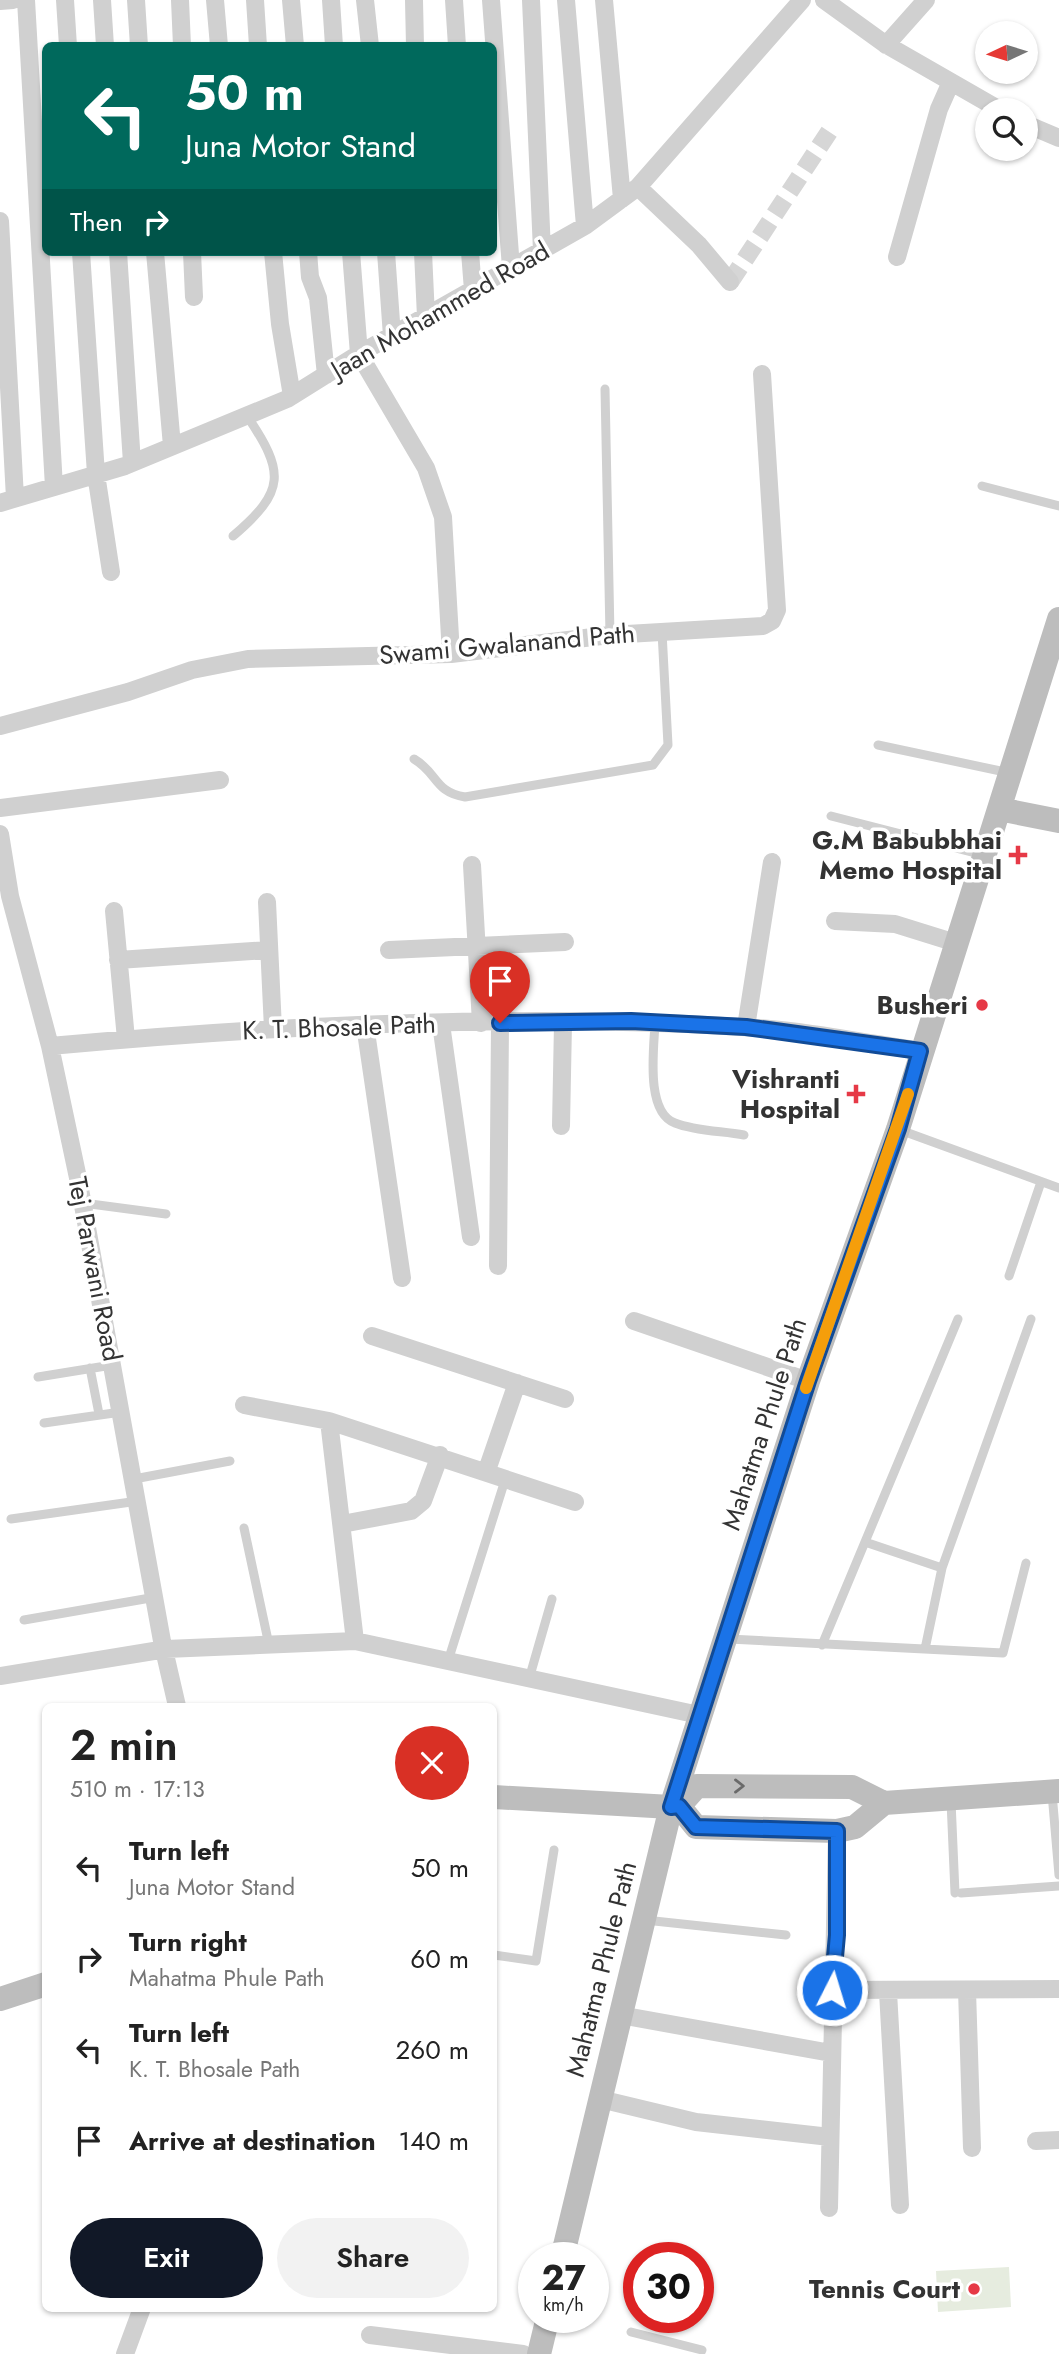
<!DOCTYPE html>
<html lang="en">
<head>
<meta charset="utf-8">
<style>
	:root { --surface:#fff; --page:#f2f2f2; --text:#222; --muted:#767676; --accent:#111827 }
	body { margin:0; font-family:Jost,sans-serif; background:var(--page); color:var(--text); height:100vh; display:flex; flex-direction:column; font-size:26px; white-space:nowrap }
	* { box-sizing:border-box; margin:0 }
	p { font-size:23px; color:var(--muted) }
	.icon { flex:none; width:38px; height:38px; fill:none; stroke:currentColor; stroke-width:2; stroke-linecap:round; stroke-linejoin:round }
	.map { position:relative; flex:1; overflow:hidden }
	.panel { position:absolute; left:42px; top:1703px; width:455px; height:609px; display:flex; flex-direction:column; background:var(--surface); border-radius:10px; box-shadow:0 2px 5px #0004 }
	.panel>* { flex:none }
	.banner { position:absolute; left:42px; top:42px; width:455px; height:214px; border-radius:10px; box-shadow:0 2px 5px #0004; background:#00695c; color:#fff; overflow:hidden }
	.needle { width:46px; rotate:266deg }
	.controls { position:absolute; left:975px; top:21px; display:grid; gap:14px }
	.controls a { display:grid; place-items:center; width:63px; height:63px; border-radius:50%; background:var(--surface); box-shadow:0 2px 5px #0004; font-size:35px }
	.speed { position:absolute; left:518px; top:2242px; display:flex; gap:14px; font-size:35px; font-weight:700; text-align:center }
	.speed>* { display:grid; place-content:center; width:91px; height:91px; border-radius:50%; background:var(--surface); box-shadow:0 2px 5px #0004; line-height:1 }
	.speed small { font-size:18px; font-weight:400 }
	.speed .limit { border:10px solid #d22; background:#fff; color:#111 }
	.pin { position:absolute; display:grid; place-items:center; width:60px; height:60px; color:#fff; margin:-72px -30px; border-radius:50% 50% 50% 0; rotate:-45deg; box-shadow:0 0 7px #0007 }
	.pin .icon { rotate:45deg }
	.me { position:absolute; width:77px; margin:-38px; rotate:5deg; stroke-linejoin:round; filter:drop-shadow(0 0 5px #0008) }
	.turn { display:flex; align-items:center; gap:24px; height:147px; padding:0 28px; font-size:32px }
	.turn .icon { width:91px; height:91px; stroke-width:2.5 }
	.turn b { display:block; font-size:49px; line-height:60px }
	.then { display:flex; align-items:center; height:66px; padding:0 28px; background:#0003; gap:14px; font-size:26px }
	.round { display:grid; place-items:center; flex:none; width:74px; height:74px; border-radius:37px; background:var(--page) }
	.overview { display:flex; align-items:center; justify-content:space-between; height:119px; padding:0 28px }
	h1 { font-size:42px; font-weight:600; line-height:52px }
	.cta { display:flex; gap:14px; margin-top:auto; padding:14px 28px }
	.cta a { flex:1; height:80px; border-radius:42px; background:var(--accent); color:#fff; font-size:28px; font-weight:600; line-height:80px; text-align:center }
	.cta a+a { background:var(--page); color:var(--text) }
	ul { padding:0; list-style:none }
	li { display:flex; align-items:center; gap:21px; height:91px; padding:0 28px }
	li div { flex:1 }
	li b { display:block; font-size:26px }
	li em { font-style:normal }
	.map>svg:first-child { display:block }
</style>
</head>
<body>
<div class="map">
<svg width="1059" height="2354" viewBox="0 0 1059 2354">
	<rect width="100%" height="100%" fill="#fff"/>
	<path fill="#e6ecdf" d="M 1009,2267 L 1011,2307 L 938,2312 L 936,2271 Z"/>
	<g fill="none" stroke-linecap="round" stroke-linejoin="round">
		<path stroke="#d6d6d6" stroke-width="18" stroke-dasharray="18 9" stroke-linecap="butt" d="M 730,282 L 831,129"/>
		<path stroke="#d0d0d0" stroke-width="9" d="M 605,389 L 610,635
			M 982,486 L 1059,506
			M 233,536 C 286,491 285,472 247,416
			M 878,745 L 1010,773
			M 414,759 C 438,773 434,792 465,797 L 653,765 L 668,745 L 662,632
			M 831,816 L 983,855
			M 655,1023 C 654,1048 645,1112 675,1123 C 695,1131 722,1131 744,1135
			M 900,1130 L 1059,1188
			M 83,1203 L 166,1214
			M 1009,1276 L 1041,1182
			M 90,1368 L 99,1414
			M 38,1377 L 112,1365
			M 44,1423 L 121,1412
			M 134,1479 L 230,1461
			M 11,1519 L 138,1501
			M 244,1528 L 269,1645
			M 865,1542 L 942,1568
			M 24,1620 L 156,1597
			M 729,1639 L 1003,1653 L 1026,1563
			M 822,1645 L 958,1319
			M 925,1649 L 942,1568 L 1031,1319
			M 448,1661 L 506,1477
			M 529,1679 L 552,1599
			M 1052,1793 L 1059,1875
			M 951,1801 L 955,1893
			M 961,1893 L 1059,1886
			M 645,1920 L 786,1935
			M 494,1955 L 536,1961 L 554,1850
			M 631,2332 L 702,2350 L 700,2354"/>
		<path stroke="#d0d0d0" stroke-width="18" d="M 26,0 L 54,487
			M 65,0 L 68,46
			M 102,0 L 105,46
			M 136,0 L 139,46
			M 180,0 L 182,46
			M 215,0 L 219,46
			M 255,0 L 258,46
			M 291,0 L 295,46
			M 331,0 L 334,46
			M 365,0 L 370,46
			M 414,0 L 415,46
			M 454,0 L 457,46
			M 491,0 L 511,268
			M 531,0 L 542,251
			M 566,0 L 585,226
			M 604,0 L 622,199
			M 824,0 L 885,44 L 1000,110
			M 0,1 L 13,0
			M 886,45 L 926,0
			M 1026,124 L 1059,138
			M 638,187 L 699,245 L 730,282
			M 0,221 L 15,498
			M 81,252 L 96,474 L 111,572
			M 118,252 L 132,463
			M 155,252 L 172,446
			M 192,252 L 194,297
			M 273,252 L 280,324 L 292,396
			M 308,252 L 310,277 L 318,298 L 326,375
			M 351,252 L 359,354 L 426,468 L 443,517 L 451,654
			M 386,252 L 392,336
			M 423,252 L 426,317
			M 470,252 L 473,290
			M 897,257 L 939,109 L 951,82
			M 0,503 L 125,466 L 287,399 L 359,354 L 585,226 L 638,187 L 802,0
			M 0,726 L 128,692 L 192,670 L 248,659 L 451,654 L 610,635 L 763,626 L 772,621 L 777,610 L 762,374
			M 0,808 L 220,780
			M 0,834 L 10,896 L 50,1046 L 78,1178 L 162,1641 L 177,1706
			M 472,865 L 481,1023
			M 267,902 L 273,1029
			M 114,911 L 126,1039
			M 835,921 L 895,924 L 956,943
			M 389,950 L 565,942
			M 118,960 L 268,950
			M 441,1024 L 471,1237
			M 365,1025 L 402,1278
			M 746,1027 L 772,862
			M 50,1046 C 277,1025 515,1013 742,1027 C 802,1030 862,1042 920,1051
			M 561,1126 L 563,1023
			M 498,1266 L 500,1023
			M 634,1321 L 808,1381
			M 372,1336 L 565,1399
			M 244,1405 L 329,1421 L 575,1502
			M 329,1421 L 355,1641
			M 487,1470 L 517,1383
			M 342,1524 L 411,1511 L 423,1501 L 440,1455
			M 0,1676 L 166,1649 L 355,1641 L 699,1715
			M 832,1990 L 1059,1989
			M 967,1990 L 972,2148
			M 888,1992 L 900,2205
			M 620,2015 L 831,2053
			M 600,2099 L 696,2122 L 830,2137
			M 1036,2141 L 1059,2140
			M 829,2208 L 837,1831
			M 370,2335 L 523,2354
			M 125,2354 L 142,2308"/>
		<path stroke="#bdbdbd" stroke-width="24" d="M 999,809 L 1059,821
			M 494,1797 L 671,1807
			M 884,1803 L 855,1827 L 837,1831 L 696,1827 L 679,1806 L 697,1786 L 852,1787 L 884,1803 L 1059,1791
			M 0,1999 L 46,1984
			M 562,2258 L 671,1807 L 808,1381 L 898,1129 L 1059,619
			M 539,2354 L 548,2317"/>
	</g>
	<defs><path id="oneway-chevron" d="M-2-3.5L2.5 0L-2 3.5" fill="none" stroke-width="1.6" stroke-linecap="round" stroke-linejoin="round" transform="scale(1.75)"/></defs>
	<use stroke="#6a6a6a" href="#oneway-chevron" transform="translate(739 1786)"/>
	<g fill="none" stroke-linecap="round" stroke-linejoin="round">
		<g stroke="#114b97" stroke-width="18">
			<path id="route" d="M 500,1023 L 631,1021 L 746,1027 L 920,1051 L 898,1129 L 808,1381 L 671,1807 L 679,1806 L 696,1827 L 837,1831 L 837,1935 L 832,1990"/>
		</g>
		<use href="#route" stroke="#1a73e8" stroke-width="12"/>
		<path stroke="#f59e0b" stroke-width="12" d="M 806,1388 L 908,1094"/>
	</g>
	<g fill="#e63946" stroke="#fff" stroke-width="2.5">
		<path d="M1014.5 844.5h7v7h7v7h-7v7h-7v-7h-7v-7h7z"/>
		<circle cx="982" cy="1005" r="7"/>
		<path d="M852.5 1083.5h7v7h7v7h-7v7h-7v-7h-7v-7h7z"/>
		<circle cx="974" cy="2289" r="7"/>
	</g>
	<g text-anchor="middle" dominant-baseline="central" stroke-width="7" stroke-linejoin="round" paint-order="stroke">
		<g font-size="26" fill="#333" stroke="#fff">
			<text transform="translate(440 310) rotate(-30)">Jaan Mohammed Road</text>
			<text transform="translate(507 644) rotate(-5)">Swami Gwalanand Path</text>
			<text transform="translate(339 1027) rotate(-2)">K. T. Bhosale Path</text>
			<text transform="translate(95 1269) rotate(79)">Tej Parwani Road</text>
			<text transform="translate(764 1424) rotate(-72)">Mahatma Phule Path</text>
			<text transform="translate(601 1969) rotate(-76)">Mahatma Phule Path</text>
		</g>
		<g font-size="26" font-weight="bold" fill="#333" stroke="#fff" text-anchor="end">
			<text x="1002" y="840">G.M Babubbhai<tspan x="1002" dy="30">Memo Hospital</tspan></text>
			<text x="968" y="1005">Busheri</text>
			<text x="840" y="1079">Vishranti<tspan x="840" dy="30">Hospital</tspan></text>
			<text x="960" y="2289">Tennis Court</text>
		</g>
	</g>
</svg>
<div class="controls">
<a><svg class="needle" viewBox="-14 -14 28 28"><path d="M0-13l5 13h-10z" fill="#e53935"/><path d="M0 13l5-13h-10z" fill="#767676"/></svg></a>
<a><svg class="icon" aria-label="search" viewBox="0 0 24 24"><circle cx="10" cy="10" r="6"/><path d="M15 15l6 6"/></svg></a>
</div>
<div class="speed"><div>27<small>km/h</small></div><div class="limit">30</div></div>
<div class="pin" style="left:500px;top:1023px;background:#d93025"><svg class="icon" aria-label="arrive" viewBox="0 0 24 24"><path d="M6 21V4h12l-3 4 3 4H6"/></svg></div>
<svg class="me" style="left:832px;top:1990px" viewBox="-20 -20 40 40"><circle r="17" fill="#1a73e8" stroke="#fff" stroke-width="3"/><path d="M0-11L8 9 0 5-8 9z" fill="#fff"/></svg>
<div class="banner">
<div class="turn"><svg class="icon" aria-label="left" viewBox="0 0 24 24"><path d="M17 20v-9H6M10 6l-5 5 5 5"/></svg><div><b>50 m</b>Juna Motor Stand</div></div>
<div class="then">Then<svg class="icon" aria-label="right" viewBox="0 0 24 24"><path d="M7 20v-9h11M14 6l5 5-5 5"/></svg></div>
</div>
<section class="panel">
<div class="overview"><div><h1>2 min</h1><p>510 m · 17:13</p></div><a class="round" style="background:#d93025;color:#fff"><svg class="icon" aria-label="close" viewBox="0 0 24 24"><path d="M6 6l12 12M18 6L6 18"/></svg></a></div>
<ul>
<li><svg class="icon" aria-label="left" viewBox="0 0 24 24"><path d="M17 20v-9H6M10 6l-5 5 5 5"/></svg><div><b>Turn left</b><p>Juna Motor Stand</p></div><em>50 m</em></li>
<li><svg class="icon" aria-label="right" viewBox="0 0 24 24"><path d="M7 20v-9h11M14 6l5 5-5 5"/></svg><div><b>Turn right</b><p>Mahatma Phule Path</p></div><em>60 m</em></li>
<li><svg class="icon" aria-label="left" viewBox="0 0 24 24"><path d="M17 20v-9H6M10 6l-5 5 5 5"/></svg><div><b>Turn left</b><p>K. T. Bhosale Path</p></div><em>260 m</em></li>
<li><svg class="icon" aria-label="arrive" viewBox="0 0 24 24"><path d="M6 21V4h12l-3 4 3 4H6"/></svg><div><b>Arrive at destination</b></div><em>140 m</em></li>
</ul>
<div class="cta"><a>Exit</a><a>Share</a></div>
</section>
</div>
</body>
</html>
